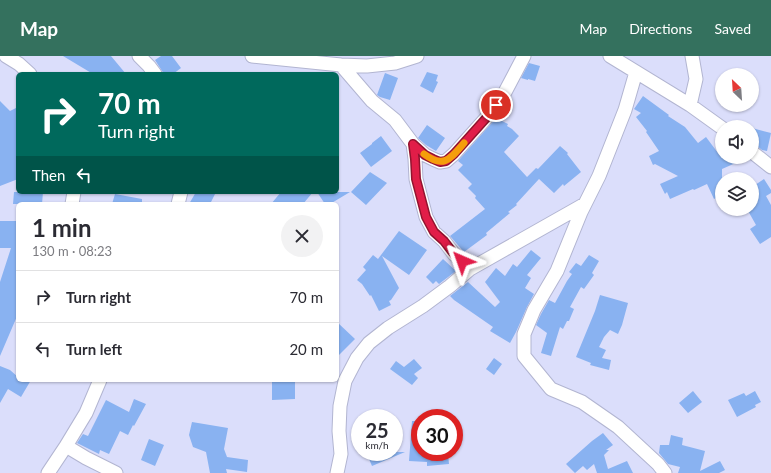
<!DOCTYPE html>
<html lang="en">
<head>
<meta charset="utf-8">
<style>
	:root { --surface:#fff; --page:#f2f2f3; --text:#2b2b33; --muted:#7c7c81; --line:#e1e1e2; --accent:#34715e }
	body { margin:0; font-family:Lato,sans-serif; background:var(--page); color:var(--text); height:100vh; display:flex; flex-direction:column; font-size:15px; white-space:nowrap }
	* { box-sizing:border-box; margin:0 }
	p { font-size:13px; color:var(--muted) }
	.icon { flex:none; width:22px; height:22px; fill:none; stroke:currentColor; stroke-width:2; stroke-linecap:round; stroke-linejoin:round }
	.map { position:relative; flex:1; overflow:hidden }
	.side { position:absolute; left:16px; top:146px; width:323px; height:180px; display:flex; flex-direction:column; background:var(--surface); border-radius:6px; box-shadow:0 1px 3px #0004 }
	.side>* { flex:none }
	.hud { position:absolute; left:16px; top:16px; width:323px; height:122px; border-radius:6px; box-shadow:0 1px 3px #0004; background:#00695c; color:#fff; overflow:hidden }
	.needle { width:26px; rotate:335deg }
	.fabs { position:absolute; left:715px; top:12px; display:grid; gap:8px }
	.fabs a { display:grid; place-items:center; width:44px; height:44px; border-radius:50%; background:var(--surface); box-shadow:0 1px 3px #0004; font-size:20px }
	.speed { position:absolute; left:351px; top:353px; display:flex; gap:8px; font-size:20px; font-weight:700; text-align:center }
	.speed>* { display:grid; place-content:center; width:52px; height:52px; border-radius:50%; background:var(--surface); box-shadow:0 1px 3px #0004; line-height:1 }
	.speed small { font-size:10px; font-weight:400 }
	.speed .limit { border:6px solid #d22; background:#fff; color:#111 }
	.pin { position:absolute; display:grid; place-items:center; width:34px; height:34px; color:#fff; margin:-17px; border:2px solid #fff; border-radius:50%; box-shadow:0 1px 4px #0007 }
	.me { position:absolute; width:44px; margin:-22px; rotate:317deg; stroke-linejoin:round; filter:drop-shadow(0 0 3px #0008) }
	.turn { display:flex; align-items:center; gap:14px; height:84px; padding:0 16px; font-size:18px }
	.turn .icon { width:52px; height:52px; stroke-width:2.5 }
	.turn b { display:block; font-size:28px; line-height:34px }
	.then { display:flex; align-items:center; height:38px; padding:0 16px; background:#0003; gap:8px; font-size:15px }
	.round { display:grid; place-items:center; flex:none; width:42px; height:42px; border-radius:21px; background:var(--page) }
	.summary { display:flex; align-items:center; justify-content:space-between; height:68px; padding:0 16px }
	h1 { font-size:24px; font-weight:700; line-height:30px }
	ul { padding:0; list-style:none }
	li { display:flex; align-items:center; gap:12px; height:52px; padding:0 16px; border-top:1px solid var(--line) }
	li div { flex:1 }
	li b { display:block; font-size:15px }
	li em { font-style:normal }
	header { display:flex; align-items:center; gap:24px; box-sizing:border-box; height:56px; padding:0 20px; background:var(--accent); color:#fff }
	header strong { font-size:19px }
	nav { display:flex; gap:22px; margin-inline-start:auto; font-size:14px }
	.map>svg:first-child { display:block }
</style>
</head>
<body>
<header>
<strong>Map</strong>
<nav><a>Map</a><a>Directions</a><a>Saved</a></nav>
</header>
<div class="map">
<svg width="771" height="417" viewBox="0 0 771 417">
	<rect width="100%" height="100%" fill="#dbdefb"/>
	<path fill="#89b2f1" d="M 63,0 L 111,0 L 126,18 L 93,18 Z
		M 161,0 L 172,0 L 181,12 L 173,18 L 164,18 L 155,4 Z
		M 529,7 L 540,10 L 535,25 L 528,23 L 528,24 L 521,22 Z
		M 427,16 L 438,19 L 436,25 L 438,26 L 433,37 L 420,30 Z
		M 385,17 L 398,22 L 390,44 L 380,41 L 377,39 Z
		M 643,40 L 669,59 L 668,60 L 685,71 L 698,87 L 706,81 L 718,97 L 722,95 L 722,101 L 746,101 L 747,102 L 722,113 L 722,139 L 714,143 L 707,128 L 694,134 L 693,133 L 670,143 L 667,136 L 665,138 L 660,128 L 678,120 L 655,108 L 653,109 L 649,100 L 659,95 L 646,76 L 647,75 L 636,61 L 641,57 L 634,53 Z
		M 0,45 L 10,55 L 18,51 L 18,123 L 0,130 Z
		M 496,62 L 508,68 L 507,70 L 512,73 L 519,80 L 504,96 L 527,121 L 536,112 L 538,113 L 560,90 L 568,97 L 567,98 L 581,116 L 564,130 L 563,128 L 554,137 L 539,123 L 516,148 L 517,149 L 508,156 L 510,157 L 486,177 L 487,179 L 464,196 L 450,180 L 485,153 L 475,142 L 476,140 L 468,132 L 472,128 L 458,114 L 463,109 L 458,105 Z
		M 427,69 L 445,82 L 436,95 L 426,89 L 418,82 Z
		M 752,72 L 771,77 L 767,95 L 762,94 L 757,90 L 752,88 Z
		M 381,80 L 392,95 L 371,111 L 360,97 L 372,88 L 372,87 Z
		M 370,116 L 387,127 L 366,149 L 351,136 Z
		M 764,123 L 771,134 L 771,137 L 766,140 L 771,149 L 771,181 L 760,188 L 750,173 L 756,169 L 747,153 L 752,153 L 752,135 L 758,133 L 755,129 Z
		M 14,136 L 43,136 L 42,148 L 13,148 Z
		M 196,136 L 216,136 L 210,148 L 189,148 Z
		M 281,136 L 313,136 L 303,148 L 271,148 Z
		M 317,136 L 350,136 L 330,148 L 325,148 Z
		M 115,138 L 142,143 L 142,148 L 112,148 Z
		M 0,165 L 18,165 L 18,258 L 0,300 L 0,226 L 11,192 L 0,192 Z
		M 399,175 L 427,194 L 409,219 L 382,200 L 399,232 L 391,244 L 389,245 L 391,249 L 379,255 L 371,239 L 370,240 L 362,228 L 357,224 L 366,214 L 363,211 L 373,199 L 378,203 Z
		M 531,194 L 541,202 L 527,219 L 531,222 L 525,232 L 534,238 L 527,251 L 516,276 L 510,287 L 490,275 L 493,271 L 454,244 L 450,240 L 468,226 L 495,251 L 500,246 L 485,226 L 496,212 L 505,220 L 513,208 L 517,211 Z
		M 589,199 L 599,205 L 592,217 L 594,219 L 584,233 L 581,231 L 570,251 L 574,253 L 569,265 L 567,265 L 563,273 L 560,271 L 551,300 L 541,297 L 547,277 L 536,269 L 541,258 L 549,244 L 555,247 L 567,225 L 572,218 L 569,216 L 576,207 L 581,210 Z
		M 443,203 L 456,215 L 439,228 L 436,225 L 433,228 L 426,221 Z
		M 600,239 L 628,247 L 622,269 L 618,278 L 610,274 L 604,281 L 599,291 L 606,294 L 602,302 L 611,304 L 609,314 L 590,309 L 591,307 L 576,301 L 595,255 Z
		M 337,266 L 355,283 L 337,301 Z
		M 494,302 L 502,308 L 494,319 L 486,313 Z
		M 414,303 L 422,312 L 414,318 L 418,322 L 412,329 L 390,313 L 396,305 L 404,311 Z
		M 0,310 L 10,314 L 18,321 L 18,324 L 31,324 L 21,341 L 8,333 L 0,347 Z
		M 272,324 L 295,324 L 295,343 L 272,344 Z
		M 693,335 L 702,346 L 688,357 L 679,347 Z
		M 755,335 L 761,346 L 755,349 L 756,351 L 737,361 L 728,344 L 744,337 L 746,340 Z
		M 134,343 L 146,348 L 134,370 L 133,369 L 128,379 L 120,375 L 109,398 L 100,394 L 99,398 L 77,387 L 83,378 L 88,380 L 106,344 L 129,356 Z
		M 412,365 L 420,365 L 420,396 L 445,396 L 445,398 L 448,398 L 449,408 L 427,410 L 427,406 L 409,405 Z
		M 192,366 L 228,372 L 224,393 L 227,401 L 248,404 L 247,416 L 226,413 L 227,417 L 210,417 L 206,396 L 193,391 L 189,379 Z
		M 603,377 L 613,389 L 606,394 L 609,394 L 604,399 L 608,413 L 627,405 L 633,417 L 597,417 L 594,408 L 587,414 L 583,410 L 575,417 L 566,408 L 592,385 Z
		M 671,379 L 683,382 L 682,389 L 705,395 L 700,415 L 720,405 L 725,414 L 719,417 L 678,417 L 680,411 L 668,408 L 659,397 L 660,389 L 669,389 Z
		M 149,383 L 164,389 L 155,410 L 141,404 Z
		M 366,396 L 405,396 L 372,410 Z"/>
	<g fill="none" stroke-linecap="round" stroke-linejoin="round">
		<g stroke="#b2b5d1" stroke-width="15">
			<path id="street" d="M 6,0 L 19,8 L 30,18
				M 139,0 L 149,10 L 155,18
				M 252,0 L 341,9 L 367,10 L 395,7 L 417,0
				M 610,0 L 690,49 L 722,72
				M 341,9 L 372,45 L 395,64 L 413,88 L 415,103 L 416,123 L 426,161 L 434,176 L 444,185 L 454,198 L 470,213
				M 636,16 L 625,54 L 599,120 L 581,156 L 557,215 L 534,254 L 524,278 L 524,300 L 551,333 L 582,346 L 618,371 L 658,408 L 665,417
				M 690,49 L 696,23 L 692,0
				M 413,88 L 425,99 L 433,103 L 440,106 L 446,105 L 454,98 L 488,60 L 504,38 L 524,0
				M 752,96 L 771,111
				M 72,148 L 74,136
				M 178,148 L 181,136
				M 66,390 L 86,402 L 116,417
				M 48,417 L 66,390 L 86,357 L 100,324
				M 337,417 L 341,398 L 339,375 L 340,350 L 345,325 L 357,302 L 369,287 L 388,272 L 423,250 L 450,230 L 470,213 L 585,148"/>
		</g>
		<use href="#street" stroke="#fff" stroke-width="13"/>
	</g>
	<g fill="none" stroke-linecap="round" stroke-linejoin="round">
		<g stroke="#92132f" stroke-width="10">
			<path id="route" d="M 462,205 L 454,198 L 444,185 L 434,176 L 426,161 L 416,123 L 415,103 L 413,88 L 425,99 L 433,103 L 440,106 L 446,105 L 454,98 L 488,60 L 496,49"/>
		</g>
		<use href="#route" stroke="#e11d48" stroke-width="7"/>
		<path stroke="#f59e0b" stroke-width="7" d="M 424,98 C 444,113 450,103 464,87"/>
	</g>
</svg>
<div class="fabs">
<a><svg class="needle" viewBox="-14 -14 28 28"><path d="M0-13l5 13h-10z" fill="#e53935"/><path d="M0 13l5-13h-10z" fill="#7c7c81"/></svg></a>
<a><svg class="icon" aria-label="sound" viewBox="0 0 24 24"><path d="M4 9h4l5-4v14l-5-4H4zM17 9q2 3 0 6"/></svg></a>
<a><svg class="icon" aria-label="layers" viewBox="0 0 24 24"><path d="M12 4l9 5-9 5-9-5zM3 14l9 5 9-5"/></svg></a>
</div>
<div class="speed"><div>25<small>km/h</small></div><div class="limit">30</div></div>
<div class="pin" style="left:496px;top:49px;background:#d93025"><svg class="icon" aria-label="arrive" viewBox="0 0 24 24"><path d="M6 21V4h12l-3 4 3 4H6"/></svg></div>
<svg class="me" style="left:462px;top:205px" viewBox="-20 -20 40 40"><path d="M0-17L14 15 0 8-14 15z" fill="#e11d48" stroke="#fff" stroke-width="4"/></svg>
<div class="hud">
<div class="turn"><svg class="icon" aria-label="right" viewBox="0 0 24 24"><path d="M7 20v-9h11M14 6l5 5-5 5"/></svg><div><b>70 m</b>Turn right</div></div>
<div class="then">Then<svg class="icon" aria-label="left" viewBox="0 0 24 24"><path d="M17 20v-9H6M10 6l-5 5 5 5"/></svg></div>
</div>
<section class="side">
<div class="summary"><div><h1>1 min</h1><p>130 m · 08:23</p></div><a class="round"><svg class="icon" aria-label="close" viewBox="0 0 24 24"><path d="M6 6l12 12M18 6L6 18"/></svg></a></div>
<ul>
<li><svg class="icon" aria-label="right" viewBox="0 0 24 24"><path d="M7 20v-9h11M14 6l5 5-5 5"/></svg><div><b>Turn right</b></div><em>70 m</em></li>
<li><svg class="icon" aria-label="left" viewBox="0 0 24 24"><path d="M17 20v-9H6M10 6l-5 5 5 5"/></svg><div><b>Turn left</b></div><em>20 m</em></li>
</ul>
</section>
</div>
</body>
</html>
